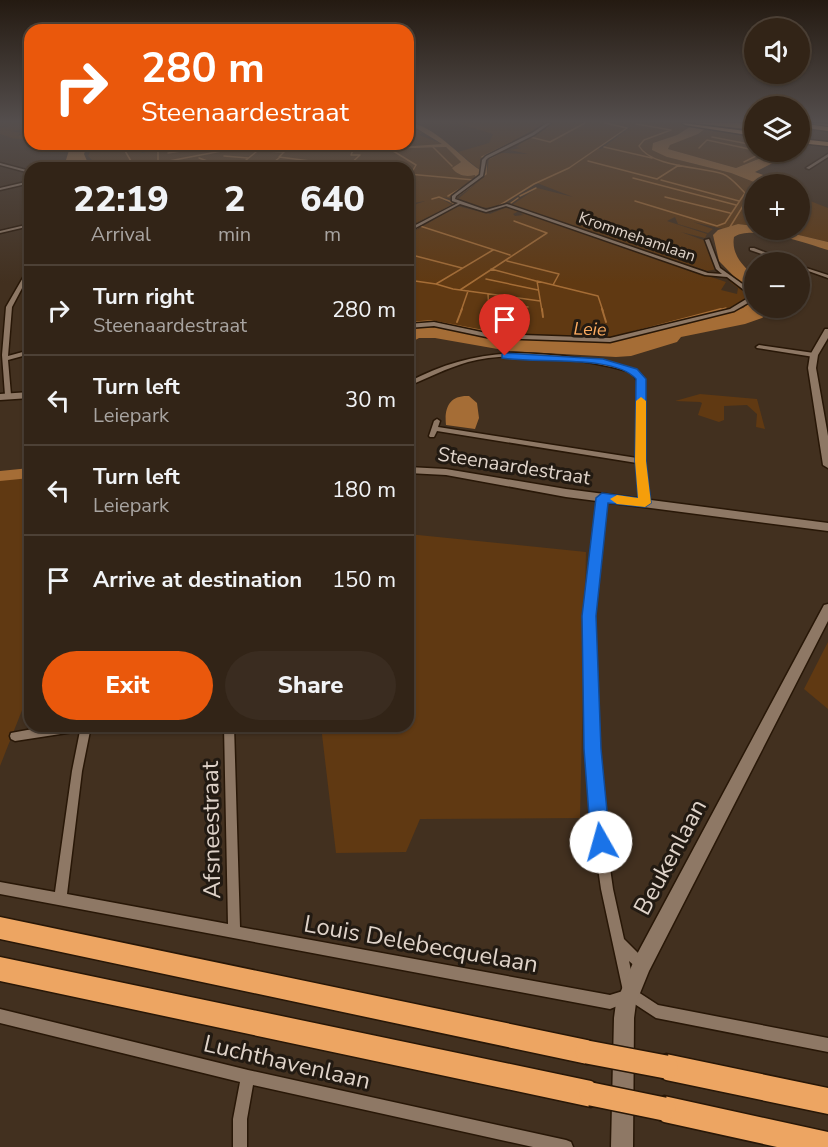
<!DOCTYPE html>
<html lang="en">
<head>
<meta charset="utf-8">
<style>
	:root { --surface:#322417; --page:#3a2c20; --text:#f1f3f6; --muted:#a8a4a1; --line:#4d4136; --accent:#ea580c }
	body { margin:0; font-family:"Nunito Sans",sans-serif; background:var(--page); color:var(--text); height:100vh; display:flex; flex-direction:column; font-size:22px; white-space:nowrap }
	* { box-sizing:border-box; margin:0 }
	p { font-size:20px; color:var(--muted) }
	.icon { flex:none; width:33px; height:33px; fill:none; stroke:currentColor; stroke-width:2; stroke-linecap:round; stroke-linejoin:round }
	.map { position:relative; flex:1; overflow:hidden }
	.drawer { position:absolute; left:24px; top:162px; width:390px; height:570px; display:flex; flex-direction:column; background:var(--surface); border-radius:18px; box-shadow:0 2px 4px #0004,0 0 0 2px var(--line) }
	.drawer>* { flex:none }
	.hud { position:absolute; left:24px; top:24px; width:390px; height:126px; border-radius:18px; box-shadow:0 2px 4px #0004,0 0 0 2px var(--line); background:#ea580c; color:#fff; overflow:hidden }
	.fabs { position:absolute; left:744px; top:18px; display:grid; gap:12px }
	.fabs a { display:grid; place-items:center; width:66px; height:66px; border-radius:50%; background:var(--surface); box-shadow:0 2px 4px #0004,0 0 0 2px var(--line); font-size:30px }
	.pin { position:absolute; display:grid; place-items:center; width:51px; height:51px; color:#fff; margin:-62px -26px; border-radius:50% 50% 50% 0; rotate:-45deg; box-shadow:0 0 6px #0007 }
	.pin .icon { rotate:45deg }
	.me { position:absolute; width:66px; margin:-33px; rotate:353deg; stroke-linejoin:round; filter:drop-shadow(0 0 4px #0008) }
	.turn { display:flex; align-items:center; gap:21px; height:126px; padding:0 18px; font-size:27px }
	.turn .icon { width:78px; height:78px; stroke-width:2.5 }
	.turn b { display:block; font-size:42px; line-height:51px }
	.eta { display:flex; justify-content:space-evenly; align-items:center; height:102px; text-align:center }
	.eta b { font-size:36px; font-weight:800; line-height:42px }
	.primary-button { display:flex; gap:12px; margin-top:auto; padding:12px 18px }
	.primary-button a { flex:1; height:69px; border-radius:36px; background:var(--accent); color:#fff; font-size:24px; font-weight:800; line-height:69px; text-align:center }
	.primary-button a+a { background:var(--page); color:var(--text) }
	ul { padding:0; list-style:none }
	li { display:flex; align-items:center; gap:18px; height:90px; padding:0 18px; border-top:2px solid var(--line) }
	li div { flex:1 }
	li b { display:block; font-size:22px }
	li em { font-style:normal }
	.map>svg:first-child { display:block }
</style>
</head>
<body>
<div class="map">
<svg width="828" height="1147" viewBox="0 0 828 1147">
	<rect width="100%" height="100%" fill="#42301f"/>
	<path fill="#603912" d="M 0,123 L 30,123 L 30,128 L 11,131 L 21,133 L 17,136 L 30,133 L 30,140 L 0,137 L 13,138 L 0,134 L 0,128 L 9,126 L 0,126 Z
		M 466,123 L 539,123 L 544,124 L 480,159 L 480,170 L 458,152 L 489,143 L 493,134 L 460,124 Z
		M 551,123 L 604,123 L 627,127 L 597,148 L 601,149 L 631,127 L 611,123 L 696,123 L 677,135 L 653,143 L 667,157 L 731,173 L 759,184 L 754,184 L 754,226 L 738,224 L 723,229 L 693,222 L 713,229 L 708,233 L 678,224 L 675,217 L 667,221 L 707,234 L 705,238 L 681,232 L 706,241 L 717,269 L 707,271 L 512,205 L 537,188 L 573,197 L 537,183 C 497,201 504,218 457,200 L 487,174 L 489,158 L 500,153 L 528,154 L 510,150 L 521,148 L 516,147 L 520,145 L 517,143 Z
		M 408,125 L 422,133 L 419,135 L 443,144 L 354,150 L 446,147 L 461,162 L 453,168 C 457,176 466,177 475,175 L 476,179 L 450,198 L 438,197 L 452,205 L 408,227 L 408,207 L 425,201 L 408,204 L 408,168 L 124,168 L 95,163 L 88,156 L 94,144 L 152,144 L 150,147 L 137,150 L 143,153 L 155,147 L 156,144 L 408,144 Z
		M 705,129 L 754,136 L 754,152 L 776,152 L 736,168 L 668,149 L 670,145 Z
		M 800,197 L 828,208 L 828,242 L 778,230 L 800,230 Z
		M 457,206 L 490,214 L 507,207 L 519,211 L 513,214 L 515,216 L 524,215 L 521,214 L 523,213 L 726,282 L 721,290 L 737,294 L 738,288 L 729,281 C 738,282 745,289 748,296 L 739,304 L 729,309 L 612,340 L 613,342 L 513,339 L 415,326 L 408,328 L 408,235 Z
		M 700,394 L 757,399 L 765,429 L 756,427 L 757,414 L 747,405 L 724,406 L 724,420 L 719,422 L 698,415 L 702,403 L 700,402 L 675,401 Z
		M 22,475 L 30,482 L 30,690 L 0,766 L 0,477 Z
		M 408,534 L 586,552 L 580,818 L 420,819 L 406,852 L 336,853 L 321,726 L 408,726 Z
		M 828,642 L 828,709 L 804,689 Z"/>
	<path fill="#a56d36" d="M 408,123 C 432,123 461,158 480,170 L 479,175 L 476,179 L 475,175 C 466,177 458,176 452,168 L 461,162 L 446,147 L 353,150 L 442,144 Z
		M 696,123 L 754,123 L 754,130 L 710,125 L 698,134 L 670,145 L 668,149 L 736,168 L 776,152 L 794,152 L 755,172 L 788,184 L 759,184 L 731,173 L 667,157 L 652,150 L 653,143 L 677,135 Z
		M 66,144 L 88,144 L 84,154 L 87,161 L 112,168 L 71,166 L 66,160 L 70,147 Z
		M 738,224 L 754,226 L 754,230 L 778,230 L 828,242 L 828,250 C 808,244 752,224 734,237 C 731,254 743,266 754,276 L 754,308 L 775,308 L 762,318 L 745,324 L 681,337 L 677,342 L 631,356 L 616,357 L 509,351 L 435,338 L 419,338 L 408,344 L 408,328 L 440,327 L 513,339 L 613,342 L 743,308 L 751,302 L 753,296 L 719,261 L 713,235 L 718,230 Z
		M 469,396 L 477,403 L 479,418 L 475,429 L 446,425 C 444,407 450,395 469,396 Z"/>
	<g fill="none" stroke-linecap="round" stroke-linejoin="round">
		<path stroke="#a56d36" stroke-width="1.5" d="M 533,135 L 551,123
			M 530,137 L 550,142 L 585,123
			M 712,137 L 754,145
			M 121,144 L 135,168
			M 337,144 L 354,144 L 353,150 L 356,150
			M 229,145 L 234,149 L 284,152 L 279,157 L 364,168
			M 229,145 L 236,144
			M 433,147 L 452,166
			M 604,147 L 652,158
			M 699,148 L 707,140 L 754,150
			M 390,149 L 416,165 L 412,172
			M 284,152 L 291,144
			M 168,153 L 226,144
			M 224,156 L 248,158
			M 482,157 L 512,142
			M 199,158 L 210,162 L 263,164
			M 490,158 L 499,153
			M 169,161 L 232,149
			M 588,161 L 657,179 L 679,165
			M 744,162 L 764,152
			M 348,166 L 360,155 L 351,155 L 353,150
			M 158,168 L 158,148 L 183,144
			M 236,168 L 256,152
			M 266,168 L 279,158
			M 408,174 L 474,180
			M 633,178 L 736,205
			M 661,180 L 739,201
			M 471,186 L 486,174 L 486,159
			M 448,196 L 467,185
			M 520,196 L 536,188
			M 665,197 L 730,213
			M 432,199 L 439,197 L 449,201
			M 457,201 L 456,197 L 470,187
			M 635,201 L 717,226 L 725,223 L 745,193 C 739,187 731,177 723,174 C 701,167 651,167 639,146 L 644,140 L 671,130 L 636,124
			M 511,203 L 518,198
			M 497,207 L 534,184 L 569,168 L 627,128 L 605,123
			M 444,212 L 456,206
			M 422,224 L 420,226 L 510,255
			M 408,225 L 411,227 L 408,229
			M 411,227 L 455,204 L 449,201
			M 730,227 L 754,188
			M 408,234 L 420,226
			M 493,250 L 436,284 L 453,289 L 540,301
			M 408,254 L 462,268
			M 507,261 L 559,274 L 553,285
			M 491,269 L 536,281
			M 486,279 L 538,290
			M 408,280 L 436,284
			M 460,290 L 547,233 L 514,221
			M 488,294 L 489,311
			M 488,303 L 528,307
			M 461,311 L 468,291
			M 542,311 L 537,281 L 598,296 L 603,311
			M 715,311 L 726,308"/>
		<path stroke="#a56d36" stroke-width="2" d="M 489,309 L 490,330
			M 542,309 L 543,317
			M 602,309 L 606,322
			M 457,322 L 462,309
			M 408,323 L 431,321 L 494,333
			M 634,332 L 721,309"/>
		<path fill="#a56d36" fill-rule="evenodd" d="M 30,468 L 30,478 L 0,481 L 0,471 Z"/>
		<g stroke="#281707" stroke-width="3">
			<path id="street" d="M 547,123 L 551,123 L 534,135 L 488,158 L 486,160 L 483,176 L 456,196 L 455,199 L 486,210 L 507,204 L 708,273 L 722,274 L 716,269 L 705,240 L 709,239 L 720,268 L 748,288 L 754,299 L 753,300 L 734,311 L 610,342 L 491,338 L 434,326 L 408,328 L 408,324 L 434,322 L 491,334 L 610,338 L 730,309 L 748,298 L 744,290 L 727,277 L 705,275 L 506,206 L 486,212 L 460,204 L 408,232 L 408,229 L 458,203 L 452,201 L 452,196 L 480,175 L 482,160 L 486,156 L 532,133 Z
				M 811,123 L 828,124 L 828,126 L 813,124 Z
				M 88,144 L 92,144 L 90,148 L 87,147 Z
				M 828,154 L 828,157 L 809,169 L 806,168 Z
				M 0,163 L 30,171 L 30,173 L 0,165 Z
				M 30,181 L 30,183 L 0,190 L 0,188 Z
				M 30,224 L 30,226 L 0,233 L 0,231 Z
				M 750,248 L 754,248 L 790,262 L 785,262 L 750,250 Z
				M 800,266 L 828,275 L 828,278 L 800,268 Z
				M 30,268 L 30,273 L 12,307 L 8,356 L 30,350 L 30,354 L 8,360 L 11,395 L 8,397 L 5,395 L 2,355 L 6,307 L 28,269 Z
				M 759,345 L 814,353 L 817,355 L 814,357 L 757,348 L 756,347 Z
				M 513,353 C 555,354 596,358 636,370 L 644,382 L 643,461 L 649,503 L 648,505 L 645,506 L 641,503 L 637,463 L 437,431 L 434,437 L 430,437 L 429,436 L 434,421 L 437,419 L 440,421 L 438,427 L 637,458 L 638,382 L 632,372 C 585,359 516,349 468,362 C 447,368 428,378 408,386 L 408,382 C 443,364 474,355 513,353 Z
				M 602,495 L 606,498 L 593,616 L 598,749 L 603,819 L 613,889 L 624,939 L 646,961 L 648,965 L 646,969 L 642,971 L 638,969 L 629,961 L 635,990 L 658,1005 L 828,1038 L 828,1052 L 656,1018 L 630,1001 L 610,1009 L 0,894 L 0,882 L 55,892 L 72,771 L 80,731 L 15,741 L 11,739 L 10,736 L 11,733 L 49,726 L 91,726 L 82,771 L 67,894 L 228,924 L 224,726 L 234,726 L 240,927 L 610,995 L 623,991 L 601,889 L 591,819 L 588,749 L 585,616 L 598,498 Z
				M 0,1009 L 248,1070 L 566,1140 L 571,1142 L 573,1147 L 533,1147 L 253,1085 L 247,1119 L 247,1147 L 233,1147 L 233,1119 L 240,1082 L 0,1023 Z"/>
		</g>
		<g stroke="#281707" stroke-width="3">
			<path id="secondary" d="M 825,329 L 828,329 L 828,338 L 818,355 L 816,368 L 828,436 L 828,468 L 823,465 L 808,368 L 810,355 Z
				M 30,392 L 30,398 L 0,400 L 0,394 Z
				M 408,467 L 446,469 L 566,489 L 828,523 L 828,531 L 566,497 L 446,475 L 408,473 Z
				M 828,604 L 828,621 L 649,971 L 636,1003 L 634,1018 L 633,1147 L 611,1147 L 614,1018 L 616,1003 L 635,958 L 824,605 Z"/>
		</g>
		<g stroke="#281707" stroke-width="3">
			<path id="highway" d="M 682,123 L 754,132 L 754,136 L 685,125 Z
				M 800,123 L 828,127 L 828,131 L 800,127 Z
				M 800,139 L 828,142 L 828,146 L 800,143 Z
				M 0,917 L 587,1040 L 596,1043 L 599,1052 L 596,1061 L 587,1064 L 0,939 Z
				M 0,957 L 591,1081 L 600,1085 L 604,1094 L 600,1103 L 591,1107 L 0,981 Z
				M 666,1054 L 828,1088 L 828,1114 L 666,1080 L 657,1076 L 653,1067 L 657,1058 Z
				M 664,1096 L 828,1132 L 828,1147 L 777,1147 L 664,1122 L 655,1118 L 651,1109 L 655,1100 Z"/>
		</g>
		<use href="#street" fill="#8e7865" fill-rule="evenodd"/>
		<use href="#secondary" fill="#8e7865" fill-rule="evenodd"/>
		<use href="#highway" fill="#eda562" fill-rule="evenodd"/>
		<g stroke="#281707" stroke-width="26" stroke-linecap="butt">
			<path id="highway-bridge" d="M 587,1052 L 666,1067
				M 591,1094 L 664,1109"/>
		</g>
		<use href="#highway-bridge" stroke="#eda562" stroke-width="23"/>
	</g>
	<linearGradient id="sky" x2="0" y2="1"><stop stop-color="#241a11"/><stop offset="0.43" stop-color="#544e4d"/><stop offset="1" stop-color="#544e4d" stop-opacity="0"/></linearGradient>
	<rect width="828" height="283" fill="url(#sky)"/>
	<path fill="#1a73e8" stroke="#114b97" stroke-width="1.5" d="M 505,353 L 603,359 L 637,369 L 646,379 L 646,461 L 651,503 L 645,507 L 608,503 L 596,616 L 601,749 L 610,842 L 607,849 L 601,852 L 594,849 L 591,842 L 584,749 L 582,616 L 596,498 L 602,493 L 638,498 L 635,461 L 636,379 C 615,354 534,364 502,358 L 502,354 Z"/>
	<path fill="#f59e0b" d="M 641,397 L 646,401 L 646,461 L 651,503 L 645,507 L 617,504 L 610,499 L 617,495 L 638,498 L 635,461 L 636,401 Z"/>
	<g text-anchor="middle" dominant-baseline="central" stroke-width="6" stroke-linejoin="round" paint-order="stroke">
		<g font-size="16" fill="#dfd3c9" stroke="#221a12">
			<text transform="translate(637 237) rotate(19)">Krommehamlaan</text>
		</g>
		<g font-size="18" font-style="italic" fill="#fbab60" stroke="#221a12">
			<text transform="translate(590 329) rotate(2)">Leie</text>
		</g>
		<g font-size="20" fill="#dfd3c9" stroke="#221a12">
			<text transform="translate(514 466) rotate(9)">Steenaardestraat</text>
		</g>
		<g font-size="24" fill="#dfd3c9" stroke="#221a12">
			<text transform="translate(211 830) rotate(-91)">Afsneestraat</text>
			<text transform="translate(670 857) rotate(-62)">Beukenlaan</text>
			<text transform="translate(421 944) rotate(10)">Louis Delebecquelaan</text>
			<text transform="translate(287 1062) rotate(13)">Luchthavenlaan</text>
		</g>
	</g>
</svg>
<div class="fabs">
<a><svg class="icon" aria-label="sound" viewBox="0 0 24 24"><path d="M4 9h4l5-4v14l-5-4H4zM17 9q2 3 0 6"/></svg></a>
<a><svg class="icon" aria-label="layers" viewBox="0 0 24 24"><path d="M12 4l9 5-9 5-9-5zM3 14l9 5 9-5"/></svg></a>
<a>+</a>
<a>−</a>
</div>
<div class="pin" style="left:505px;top:356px;background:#d93025"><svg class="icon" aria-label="arrive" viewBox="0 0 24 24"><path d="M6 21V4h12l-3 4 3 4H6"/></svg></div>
<svg class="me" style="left:601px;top:842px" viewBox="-20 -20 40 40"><circle r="19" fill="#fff"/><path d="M0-13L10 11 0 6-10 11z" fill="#1a73e8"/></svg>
<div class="hud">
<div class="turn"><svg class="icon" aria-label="right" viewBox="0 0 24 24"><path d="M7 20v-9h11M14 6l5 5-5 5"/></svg><div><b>280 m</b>Steenaardestraat</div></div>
</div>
<section class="drawer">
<div class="eta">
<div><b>22:19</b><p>Arrival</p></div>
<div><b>2</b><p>min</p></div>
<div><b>640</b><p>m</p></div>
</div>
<ul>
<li><svg class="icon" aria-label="right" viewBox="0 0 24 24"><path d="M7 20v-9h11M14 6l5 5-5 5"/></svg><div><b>Turn right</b><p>Steenaardestraat</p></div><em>280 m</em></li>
<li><svg class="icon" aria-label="left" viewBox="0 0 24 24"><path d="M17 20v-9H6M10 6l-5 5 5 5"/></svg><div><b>Turn left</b><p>Leiepark</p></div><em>30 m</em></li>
<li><svg class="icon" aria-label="left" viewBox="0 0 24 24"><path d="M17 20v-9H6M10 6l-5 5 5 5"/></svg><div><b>Turn left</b><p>Leiepark</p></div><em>180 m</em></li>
<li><svg class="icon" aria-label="arrive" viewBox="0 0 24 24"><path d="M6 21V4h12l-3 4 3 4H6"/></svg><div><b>Arrive at destination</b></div><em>150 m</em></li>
</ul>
<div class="primary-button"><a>Exit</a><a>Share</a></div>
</section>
</div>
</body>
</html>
